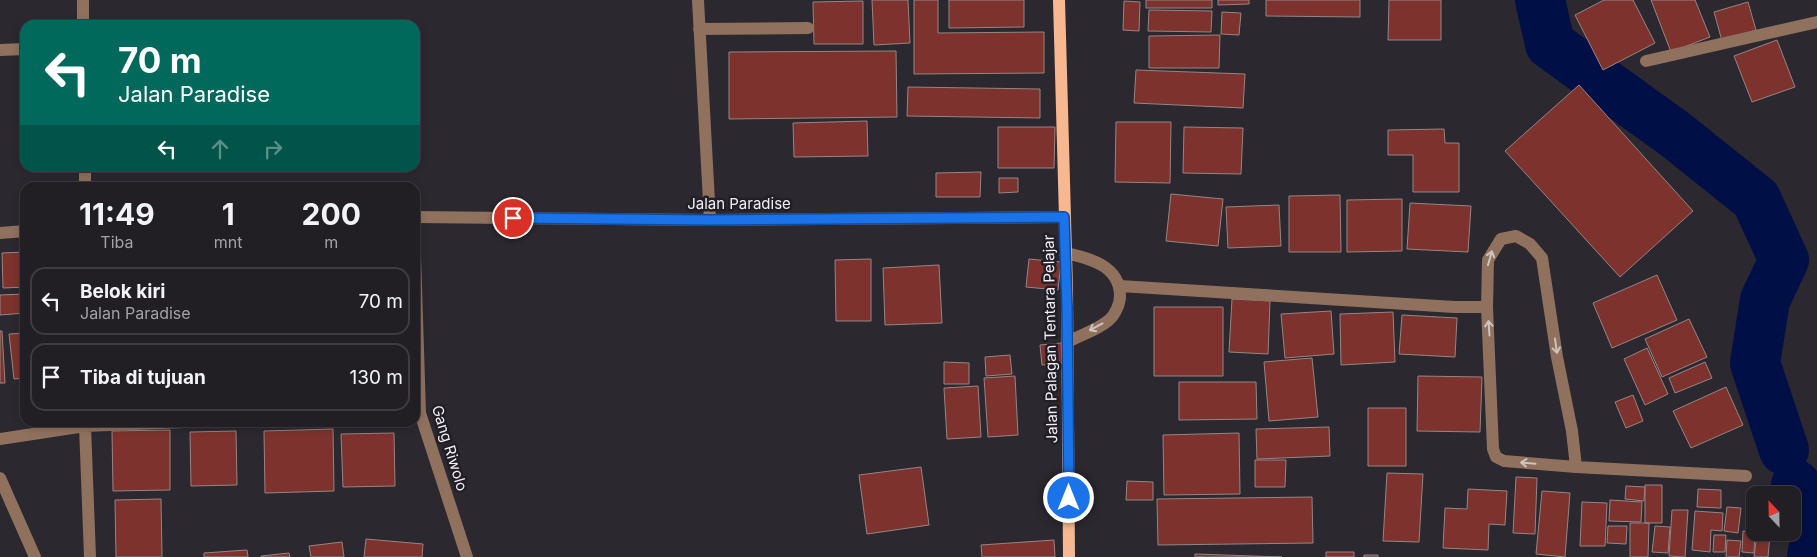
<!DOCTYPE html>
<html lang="id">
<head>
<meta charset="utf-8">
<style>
	:root { --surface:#211e24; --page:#29272c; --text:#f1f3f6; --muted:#a2a2a6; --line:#3e3c41 }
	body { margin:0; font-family:Inter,sans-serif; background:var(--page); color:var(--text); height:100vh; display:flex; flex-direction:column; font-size:19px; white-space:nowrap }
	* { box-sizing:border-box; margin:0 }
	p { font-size:16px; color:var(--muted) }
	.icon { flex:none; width:28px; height:28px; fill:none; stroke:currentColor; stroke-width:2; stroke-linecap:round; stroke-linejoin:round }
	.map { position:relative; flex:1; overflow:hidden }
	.sheet { position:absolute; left:20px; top:182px; width:400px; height:245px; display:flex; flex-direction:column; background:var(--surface); border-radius:15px; box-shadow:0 2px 8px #0003,0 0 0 1px var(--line) }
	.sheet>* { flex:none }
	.top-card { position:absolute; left:20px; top:20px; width:400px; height:152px; border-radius:15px; box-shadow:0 2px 8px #0003,0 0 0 1px var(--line); background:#00695c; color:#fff; overflow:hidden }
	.needle { width:32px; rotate:338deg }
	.tools { position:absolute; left:1746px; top:486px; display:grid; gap:10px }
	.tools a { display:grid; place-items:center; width:55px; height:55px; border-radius:10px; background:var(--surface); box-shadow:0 2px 8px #0003,0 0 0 1px var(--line); font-size:25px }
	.pin { position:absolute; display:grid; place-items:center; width:42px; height:42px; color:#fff; margin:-21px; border:2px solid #fff; border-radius:50%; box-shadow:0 1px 5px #0007 }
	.me { position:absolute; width:55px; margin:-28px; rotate:0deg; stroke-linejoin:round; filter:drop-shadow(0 0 4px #0008) }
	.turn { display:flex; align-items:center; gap:18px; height:105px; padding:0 15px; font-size:22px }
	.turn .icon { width:65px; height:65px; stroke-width:2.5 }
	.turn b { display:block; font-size:35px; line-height:42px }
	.lanes { display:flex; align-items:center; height:48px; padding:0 15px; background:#0003; justify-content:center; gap:25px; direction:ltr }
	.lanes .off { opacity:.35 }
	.eta { display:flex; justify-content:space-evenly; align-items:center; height:85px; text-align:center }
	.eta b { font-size:30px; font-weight:700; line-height:35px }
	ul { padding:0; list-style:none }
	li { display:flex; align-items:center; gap:15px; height:68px; margin:0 10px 8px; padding:0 5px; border:2px solid var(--line); border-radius:15px }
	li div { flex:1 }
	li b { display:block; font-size:19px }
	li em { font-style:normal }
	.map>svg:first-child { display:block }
</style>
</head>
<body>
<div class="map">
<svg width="1817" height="557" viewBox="0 0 1817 557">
	<rect width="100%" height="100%" fill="#2c2830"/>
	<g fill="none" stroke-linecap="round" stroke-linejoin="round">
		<path stroke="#000f46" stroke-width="50" d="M 1540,0 L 1550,44 L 1676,135 L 1756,199 L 1784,260 L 1765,300 L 1755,363 L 1784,450
			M 1796,485 L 1815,541 L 1812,557"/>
	</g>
	<path fill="#7d322d" stroke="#948684" d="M 872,0 L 908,0 L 910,43 L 874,45 Z
		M 914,0 L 938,0 L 938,33 L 1044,32 L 1044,73 L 914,74 Z
		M 949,0 L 1024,0 L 1024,27 L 949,28 Z
		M 1146,0 L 1212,0 L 1212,8 L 1146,8 Z
		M 1218,0 L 1249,0 L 1249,4 L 1218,5 Z
		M 1266,0 L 1360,0 L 1360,17 L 1266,16 Z
		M 1389,0 L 1441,0 L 1441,40 L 1388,40 Z
		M 1604,0 L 1633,0 L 1655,43 L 1603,70 L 1575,15 Z
		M 1651,0 L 1695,0 L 1710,37 L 1671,52 Z
		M 863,1 L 863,44 L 814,44 L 813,2 Z
		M 1124,1 L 1140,2 L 1139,31 L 1123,30 Z
		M 1748,2 L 1756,30 L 1722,41 L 1714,12 Z
		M 1149,10 L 1212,11 L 1211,32 L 1148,31 Z
		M 1222,12 L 1241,13 L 1239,35 L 1221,34 Z
		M 1220,35 L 1219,68 L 1149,68 L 1149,36 Z
		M 1777,40 L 1795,87 L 1752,102 L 1734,56 Z
		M 896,51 L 897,117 L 729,119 L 729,52 Z
		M 1136,70 L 1245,74 L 1243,108 L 1134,103 Z
		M 1579,85 L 1693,211 L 1620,277 L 1505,151 Z
		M 908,87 L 1040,89 L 1040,118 L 907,116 Z
		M 867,121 L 868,156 L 794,157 L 793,123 Z
		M 1116,122 L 1171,122 L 1170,183 L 1115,182 Z
		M 998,127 L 1055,127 L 1054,168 L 998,168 Z
		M 1184,127 L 1243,128 L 1241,174 L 1183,173 Z
		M 1444,129 L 1445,143 L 1459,143 L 1459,192 L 1413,192 L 1413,155 L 1388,155 L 1388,130 Z
		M 981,172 L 980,197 L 936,197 L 936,173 Z
		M 999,178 L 1018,178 L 1018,192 L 999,193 Z
		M 1171,194 L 1223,199 L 1218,246 L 1166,241 Z
		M 1340,195 L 1341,252 L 1289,252 L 1289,196 Z
		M 1402,199 L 1402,251 L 1347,252 L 1347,200 Z
		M 1410,203 L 1471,206 L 1468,252 L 1407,249 Z
		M 1279,205 L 1281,246 L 1228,248 L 1226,207 Z
		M 25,252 L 25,287 L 3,288 L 2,253 Z
		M 871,259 L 871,321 L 836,321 L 835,260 Z
		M 1029,259 L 1061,262 L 1058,290 L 1026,287 Z
		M 939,265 L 942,323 L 885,325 L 883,268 Z
		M 1657,275 L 1677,320 L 1612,348 L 1593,303 Z
		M 25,294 L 25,313 L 0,315 L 0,295 Z
		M 1232,299 L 1270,301 L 1268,354 L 1229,352 Z
		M 1154,307 L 1223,307 L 1223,376 L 1154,376 Z
		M 1331,311 L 1334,354 L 1285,358 L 1281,314 Z
		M 1393,312 L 1395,362 L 1341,365 L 1340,314 Z
		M 1402,315 L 1457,318 L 1455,357 L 1399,354 Z
		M 1689,319 L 1707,357 L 1662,377 L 1645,339 Z
		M 0,331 L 2,331 L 5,383 L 0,383 Z
		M 25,333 L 25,378 L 14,379 L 9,334 Z
		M 1061,343 L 1063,363 L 1042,365 L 1040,345 Z
		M 1647,348 L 1668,394 L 1645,405 L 1624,359 Z
		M 1010,355 L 1012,374 L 986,376 L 985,357 Z
		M 1312,358 L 1318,417 L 1269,421 L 1264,362 Z
		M 944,362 L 969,363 L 969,384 L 944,384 Z
		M 1705,362 L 1712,378 L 1675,393 L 1669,378 Z
		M 1015,376 L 1018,435 L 988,437 L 984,378 Z
		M 1418,376 L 1482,377 L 1480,432 L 1417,431 Z
		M 1179,382 L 1256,382 L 1257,419 L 1179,420 Z
		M 978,386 L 981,437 L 947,439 L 944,388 Z
		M 1726,387 L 1743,425 L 1691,448 L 1673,411 Z
		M 1633,395 L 1643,421 L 1626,428 L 1615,402 Z
		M 1368,408 L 1406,408 L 1406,466 L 1368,466 Z
		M 1329,427 L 1330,456 L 1257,459 L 1256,429 Z
		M 333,429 L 334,491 L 265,493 L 264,431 Z
		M 170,430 L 170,490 L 113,491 L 112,431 Z
		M 236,431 L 237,485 L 191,486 L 190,432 Z
		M 394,433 L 395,486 L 343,487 L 341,434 Z
		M 1239,433 L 1240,494 L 1164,495 L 1163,435 Z
		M 1255,460 L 1286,460 L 1285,487 L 1255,487 Z
		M 921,467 L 929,525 L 867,534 L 859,475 Z
		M 1387,473 L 1423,474 L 1419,542 L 1383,541 Z
		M 1516,477 L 1537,478 L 1535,534 L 1513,533 Z
		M 1127,481 L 1153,482 L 1153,500 L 1126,500 Z
		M 1645,485 L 1662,485 L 1662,523 L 1645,523 Z
		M 1626,486 L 1645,487 L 1644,501 L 1625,499 Z
		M 1468,489 L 1507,491 L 1505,525 L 1489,524 L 1488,550 L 1443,548 L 1445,508 L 1467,509 Z
		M 1698,489 L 1721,490 L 1721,508 L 1697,507 Z
		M 1542,491 L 1570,493 L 1565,557 L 1536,554 Z
		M 1312,497 L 1313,543 L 1158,545 L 1157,499 Z
		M 161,499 L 162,557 L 116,557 L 115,500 Z
		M 1610,500 L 1642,502 L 1641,522 L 1609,521 Z
		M 1582,502 L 1607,503 L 1605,546 L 1580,546 Z
		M 1727,507 L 1741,508 L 1738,533 L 1724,531 Z
		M 1672,510 L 1688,510 L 1685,557 L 1669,556 Z
		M 1695,511 L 1723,513 L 1722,531 L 1711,530 L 1710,552 L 1692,550 Z
		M 1630,523 L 1649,523 L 1648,557 L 1630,557 Z
		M 1608,526 L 1627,526 L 1626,544 L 1607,543 Z
		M 1655,526 L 1670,527 L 1668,553 L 1652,552 Z
		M 1743,531 L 1755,532 L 1754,553 L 1742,552 Z
		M 1757,534 L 1770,535 L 1768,557 L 1754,557 Z
		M 1714,535 L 1726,535 L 1725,552 L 1713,552 Z
		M 366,539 L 423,544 L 422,557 L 364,557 Z
		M 1054,540 L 1055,557 L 982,557 L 981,545 Z
		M 1727,540 L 1741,541 L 1739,557 L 1726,557 Z
		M 342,542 L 344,557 L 311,557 L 309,546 Z
		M 247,550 L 248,557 L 204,557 L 204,553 Z
		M 1326,552 L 1354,552 L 1354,557 L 1326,557 Z
		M 289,553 L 290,557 L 261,557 L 261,556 Z
		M 1195,554 L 1282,557 L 1195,557 Z
		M 1364,555 L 1378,555 L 1378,557 L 1364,557 Z"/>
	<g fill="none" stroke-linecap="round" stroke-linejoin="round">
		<path stroke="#8f715e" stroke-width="12" d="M 83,0 L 83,25
			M 698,0 L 710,220
			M 699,29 L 808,28
			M 0,50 L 25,49
			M 1646,61 L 1817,22
			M 85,168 L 85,188
			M 415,217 L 710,220 L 1064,217
			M 0,233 L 25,231
			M 1065,253 C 1090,258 1120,266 1120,296 C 1120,304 1115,315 1109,320 C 1098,330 1080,335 1068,342
			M 415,255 L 420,413 L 467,557
			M 1120,286 L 1454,307 L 1487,307
			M 85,426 L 90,557
			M 0,439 L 85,426 L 184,422
			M 1576,467 L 1572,431 L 1557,357 L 1542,258 L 1530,244 L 1516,236 L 1501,239 L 1488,260 L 1487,307 L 1493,449 L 1496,457 L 1504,461 L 1576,467 L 1746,476
			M 0,478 L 35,557"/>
		<path stroke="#f7b891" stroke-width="12" d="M 1059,0 L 1067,290 L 1069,557"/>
	</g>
	<defs><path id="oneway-shaft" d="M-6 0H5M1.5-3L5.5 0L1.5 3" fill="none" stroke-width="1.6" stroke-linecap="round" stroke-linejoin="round" transform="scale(1.25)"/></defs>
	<g stroke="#cfc3c0">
		<use href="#oneway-shaft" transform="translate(1490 258) rotate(-74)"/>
		<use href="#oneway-shaft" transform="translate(1096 327) rotate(152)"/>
		<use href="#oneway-shaft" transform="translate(1489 328) rotate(-94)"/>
		<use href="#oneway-shaft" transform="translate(1556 346) rotate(82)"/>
		<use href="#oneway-shaft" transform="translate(1528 463) rotate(-175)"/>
	</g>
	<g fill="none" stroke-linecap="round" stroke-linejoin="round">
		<g stroke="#114b97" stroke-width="12">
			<path id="route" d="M 513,218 L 710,220 L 1064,217 L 1067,307 L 1069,498"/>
		</g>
		<use href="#route" stroke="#1a73e8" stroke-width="9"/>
	</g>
	<g text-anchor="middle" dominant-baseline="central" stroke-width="5" stroke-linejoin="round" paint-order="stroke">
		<g font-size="15" fill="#f1eff4" stroke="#221e27">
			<text x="739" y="203">Jalan Paradise</text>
			<text transform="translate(1050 339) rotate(-91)">Jalan Palagan Tentara Pelajar</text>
			<text transform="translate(450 448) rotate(73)">Gang Riwolo</text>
		</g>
	</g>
</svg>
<div class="tools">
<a><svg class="needle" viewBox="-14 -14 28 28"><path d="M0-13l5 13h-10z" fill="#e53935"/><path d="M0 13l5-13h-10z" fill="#a2a2a6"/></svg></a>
</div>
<div class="pin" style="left:513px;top:218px;background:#d93025"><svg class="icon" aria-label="arrive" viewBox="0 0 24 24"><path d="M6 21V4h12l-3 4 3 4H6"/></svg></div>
<svg class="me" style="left:1069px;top:498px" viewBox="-20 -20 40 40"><circle r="17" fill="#1a73e8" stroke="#fff" stroke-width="3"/><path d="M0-11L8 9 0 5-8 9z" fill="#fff"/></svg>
<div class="top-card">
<div class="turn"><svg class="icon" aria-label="left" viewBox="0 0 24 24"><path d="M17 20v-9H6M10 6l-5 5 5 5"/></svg><div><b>70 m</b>Jalan Paradise</div></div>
<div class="lanes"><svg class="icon" aria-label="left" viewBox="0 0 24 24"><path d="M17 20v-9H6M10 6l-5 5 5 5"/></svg><svg class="icon off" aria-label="ahead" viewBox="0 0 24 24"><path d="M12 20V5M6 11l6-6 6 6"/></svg><svg class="icon off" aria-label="right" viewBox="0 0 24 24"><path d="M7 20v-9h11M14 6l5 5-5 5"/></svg></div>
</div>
<section class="sheet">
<div class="eta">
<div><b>11:49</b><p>Tiba</p></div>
<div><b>1</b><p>mnt</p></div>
<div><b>200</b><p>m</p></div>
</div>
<ul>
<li><svg class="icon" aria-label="left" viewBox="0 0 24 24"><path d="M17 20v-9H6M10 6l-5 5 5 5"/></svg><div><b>Belok kiri</b><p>Jalan Paradise</p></div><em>70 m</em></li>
<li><svg class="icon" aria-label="arrive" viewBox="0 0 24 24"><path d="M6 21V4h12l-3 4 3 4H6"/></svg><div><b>Tiba di tujuan</b></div><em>130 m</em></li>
</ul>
</section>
</div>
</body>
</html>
